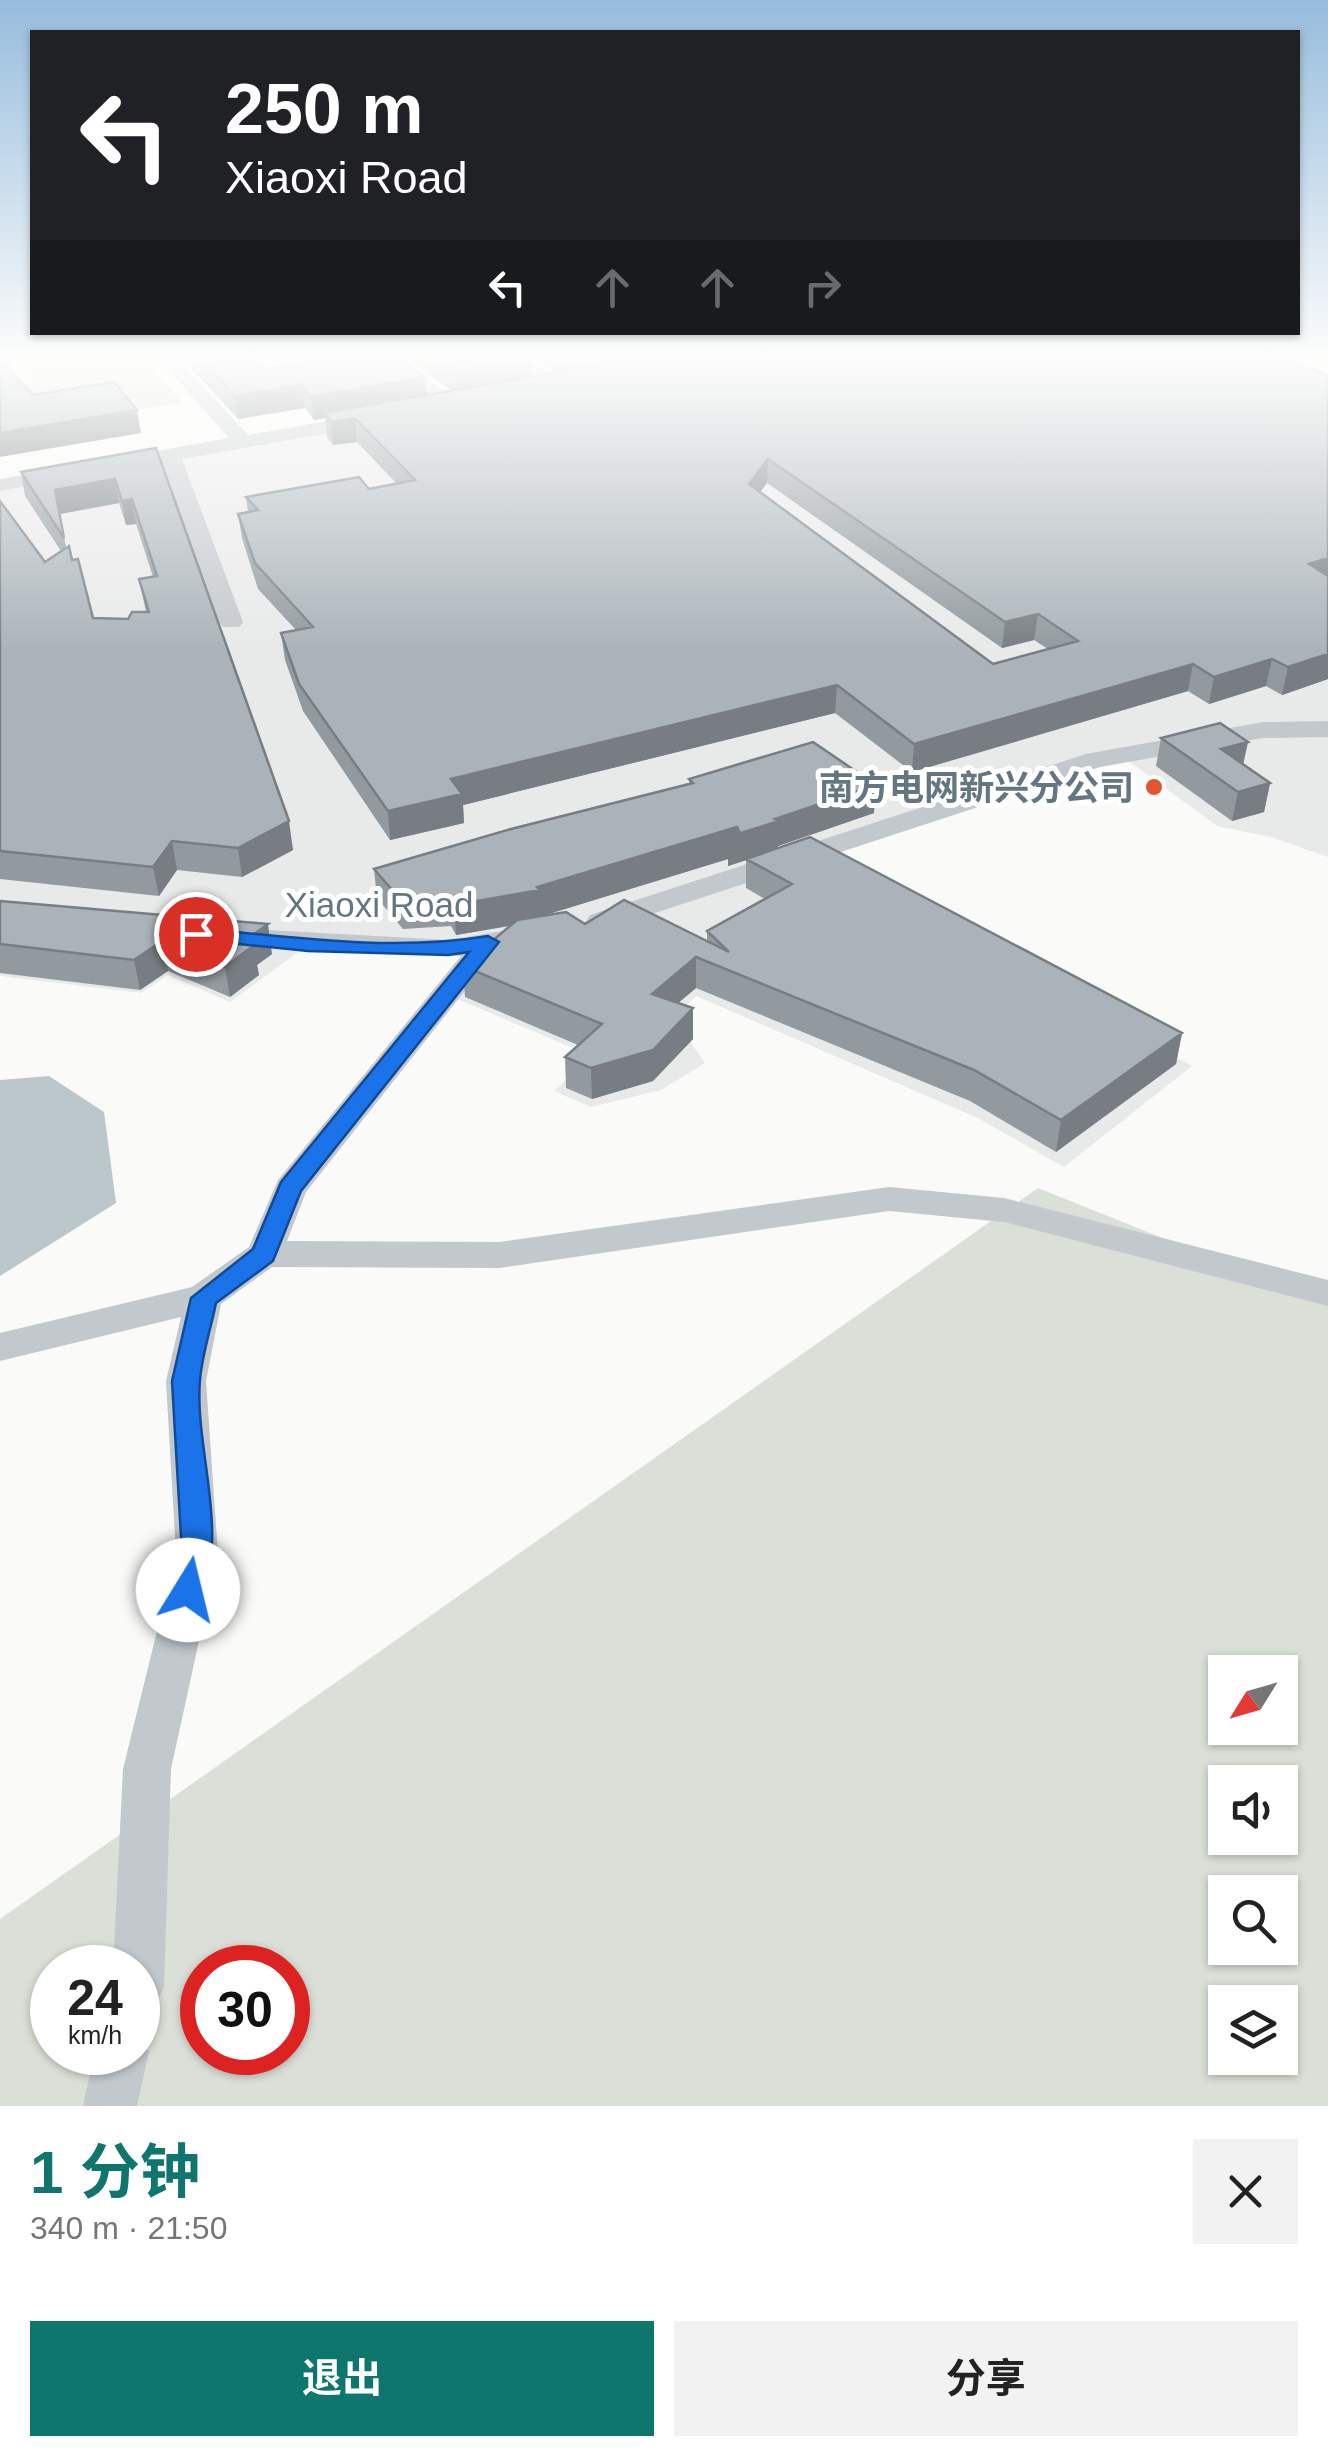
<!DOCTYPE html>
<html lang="zh">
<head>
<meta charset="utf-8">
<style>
	:root { --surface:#fff; --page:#f2f2f2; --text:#222; --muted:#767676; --accent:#0f766e }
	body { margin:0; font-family:Arial,"Noto Sans SC",sans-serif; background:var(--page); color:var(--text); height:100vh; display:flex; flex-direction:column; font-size:38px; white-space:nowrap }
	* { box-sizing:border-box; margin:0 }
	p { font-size:32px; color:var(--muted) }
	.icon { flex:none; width:55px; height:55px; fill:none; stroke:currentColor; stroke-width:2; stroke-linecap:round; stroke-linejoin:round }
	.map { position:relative; height:2106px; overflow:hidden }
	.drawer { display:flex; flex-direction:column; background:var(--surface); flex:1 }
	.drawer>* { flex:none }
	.top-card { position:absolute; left:30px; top:30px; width:1270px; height:305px; border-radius:0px; box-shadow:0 2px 8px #0004; background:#202124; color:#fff; overflow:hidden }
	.needle { width:65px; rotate:233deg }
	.fabs { position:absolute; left:1208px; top:1655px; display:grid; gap:20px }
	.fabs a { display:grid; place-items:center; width:90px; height:90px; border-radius:0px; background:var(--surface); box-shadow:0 2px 8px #0004; font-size:50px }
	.speed { position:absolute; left:30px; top:1945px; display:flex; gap:20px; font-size:50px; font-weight:700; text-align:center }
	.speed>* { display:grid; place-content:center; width:130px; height:130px; border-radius:50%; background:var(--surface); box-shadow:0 2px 8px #0004; line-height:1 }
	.speed small { font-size:25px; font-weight:400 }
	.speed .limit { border:15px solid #d22; background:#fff; color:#111 }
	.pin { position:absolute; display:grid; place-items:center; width:85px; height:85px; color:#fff; margin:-42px; border:5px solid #fff; border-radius:50%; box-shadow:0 2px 10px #0007 }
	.me { position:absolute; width:110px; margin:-55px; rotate:9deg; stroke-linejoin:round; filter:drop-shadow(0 0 8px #0008) }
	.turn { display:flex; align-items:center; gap:35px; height:210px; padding:0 30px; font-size:45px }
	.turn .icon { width:130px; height:130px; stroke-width:2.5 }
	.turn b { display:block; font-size:70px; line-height:85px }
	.lanes { display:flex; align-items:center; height:95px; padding:0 30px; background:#0003; justify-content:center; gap:50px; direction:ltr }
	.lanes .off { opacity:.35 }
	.round { display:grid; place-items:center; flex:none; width:105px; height:105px; border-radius:0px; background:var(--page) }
	.head { display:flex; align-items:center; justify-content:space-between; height:170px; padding:0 30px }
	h1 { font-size:60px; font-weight:700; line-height:75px; color:var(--accent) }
	.cta { display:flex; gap:20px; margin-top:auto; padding:20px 30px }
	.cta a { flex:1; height:115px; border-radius:0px; background:var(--accent); color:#fff; font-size:40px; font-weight:700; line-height:115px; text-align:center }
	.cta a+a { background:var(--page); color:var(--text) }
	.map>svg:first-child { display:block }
</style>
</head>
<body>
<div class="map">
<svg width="1328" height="2106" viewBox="0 0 1328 2106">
	<rect width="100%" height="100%" fill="#fafaf8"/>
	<path fill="#e8e9e9" d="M 1271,358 L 1328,381 L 1328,857 L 1271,837 L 1217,826 L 1122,756 L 816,854 L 1192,1066 L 1064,1167 L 978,1118 L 696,996 L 673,1017 L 705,1063 L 661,1090 L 591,1107 L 554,1091 L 592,1056 L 455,998 L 488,951 L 309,944 L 230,1002 L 168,975 L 141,993 L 0,976 L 0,485 L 528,392 Z"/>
	<path fill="#dadfd7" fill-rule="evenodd" d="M 98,358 L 144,358 L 182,403 L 137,410 L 35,413 L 16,385 L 33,382 L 21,364 Z
		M 1038,1188 L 1220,1261 L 1328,1281 L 1328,2106 L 0,2106 L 0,1919 ZM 1225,1672 L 1280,1672 L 1280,1728 L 1225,1728 ZM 1225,1782 L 1280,1782 L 1280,1838 L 1225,1838 ZM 1225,1892 L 1280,1892 L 1280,1948 L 1225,1948 ZM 52,1968 L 138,1968 L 138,2052 L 52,2052 ZM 202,1968 L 288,1968 L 288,2052 L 202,2052 ZM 1225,2002 L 1280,2002 L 1280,2058 L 1225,2058 Z"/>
	<path fill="#bbc7cb" d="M 49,1076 L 104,1112 L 116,1203 L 0,1276 L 0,1080 Z"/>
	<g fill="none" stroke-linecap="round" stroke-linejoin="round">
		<path fill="#c3c8cc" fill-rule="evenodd" d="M 0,358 L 30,358 L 21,363 L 0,365 Z
			M 158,358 L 177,358 L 248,435 L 368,414 L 378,420 L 368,426 L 182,459 L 243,622 L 239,627 L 223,627 L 219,622 L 162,462 L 118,470 L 108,464 L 118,458 L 229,438 Z
			M 378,358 L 399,358 L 463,405 L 453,411 L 446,409 Z
			M 510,358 L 531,358 L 566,386 L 564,390 L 550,390 Z
			M 64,468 L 74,474 L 71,478 L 0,491 L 0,479 Z
			M 1328,721 L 1328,737 L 1263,738 L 1100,767 L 612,927 L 590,927 L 586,921 L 590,915 L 1086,754 L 1263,722 Z
			M 533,926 L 544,929 L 548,935 L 544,941 L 497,950 L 306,1192 L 287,1241 L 499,1242 L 889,1187 L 1004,1198 L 1328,1280 L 1328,1306 L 1004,1222 L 889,1211 L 499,1268 L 272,1267 L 221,1304 L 206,1381 L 218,1554 L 171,1769 L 164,1987 L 156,2005 L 138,2012 L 138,1968 L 113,1968 L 123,1769 L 176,1554 L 166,1381 L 181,1317 L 0,1361 L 0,1333 L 192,1287 L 249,1247 L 278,1180 L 461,956 L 229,946 L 218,943 L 214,937 L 218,931 L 229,928 L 448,940 Z
			M 138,2032 L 149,2052 L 137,2106 L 83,2106 L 95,2052 L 138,2052 Z"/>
	</g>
	<path fill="#929a9f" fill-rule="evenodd" d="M 182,358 L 254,358 L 265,369 L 315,361 L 312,358 L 399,358 L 427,395 L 452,391 L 406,358 L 531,358 L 532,377 L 556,373 L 537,358 L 1289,358 L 1328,679 L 1282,695 L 1266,686 L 1209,704 L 1188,691 L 912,772 L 835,713 L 463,805 L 464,823 L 390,840 L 303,711 L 285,660 L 281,633 L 296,630 L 258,589 L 242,538 L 238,514 L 248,512 L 246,497 L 369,489 L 397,484 L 357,442 L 333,445 L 327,437 L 325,418 L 314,420 L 305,408 L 238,419 ZM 767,483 L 1002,648 L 1034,640 L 1048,649 L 993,664 L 760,492 Z
		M 156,448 L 293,850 L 242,877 L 177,870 L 159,896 L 0,879 L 0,501 L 45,562 L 61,551 L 25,496 L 21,472 ZM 119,503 L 126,525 L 136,524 L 153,577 L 139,579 L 146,612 L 128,619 L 93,618 L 72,560 L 66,548 L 60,514 Z
		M 1161,738 L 1243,765 L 1270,783 L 1264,812 L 1232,821 L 1156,766 Z
		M 689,779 L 874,813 L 778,846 L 778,848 L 1182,1033 L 1176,1064 L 1056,1152 L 970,1101 L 696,988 L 678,1003 L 693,1008 L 693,1039 L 653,1081 L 592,1099 L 566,1088 L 565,1057 L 578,1045 L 465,997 L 463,966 L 510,926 L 456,935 L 451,926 L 403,929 L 377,898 L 374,869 L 689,784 ZM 728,859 L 728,866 L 746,860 L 746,888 L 765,899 L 707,931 L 707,941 L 585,924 L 542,916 Z
		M 0,901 L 272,954 L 257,965 L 259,975 L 230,997 L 168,971 L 140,990 L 0,973 Z"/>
	<path fill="#777d82" d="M 531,358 L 532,381 L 457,394 L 455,372 Z
		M 560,358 L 662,358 L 561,376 Z
		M 425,377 L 427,400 L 324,413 L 325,418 L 314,420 L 311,397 Z
		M 302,385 L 305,408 L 238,419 L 235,396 Z
		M 137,410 L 141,433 L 0,457 L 0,433 Z
		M 355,418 L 357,442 L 333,445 L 331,422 Z
		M 768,459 L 767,483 L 748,508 L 749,484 Z
		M 115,479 L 119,503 L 60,514 L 69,563 L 55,490 Z
		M 132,499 L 136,524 L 126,525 L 122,501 Z
		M 1328,558 L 1328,583 L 1309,564 Z
		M 1038,614 L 1034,640 L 1002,648 L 1005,622 Z
		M 1328,654 L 1328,679 L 1282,695 L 1288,667 Z
		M 1272,659 L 1266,686 L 1209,704 L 1214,677 Z
		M 1193,664 L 1188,691 L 912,772 L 914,744 Z
		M 837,685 L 835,713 L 463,805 L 464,823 L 390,840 L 388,811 L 451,779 Z
		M 1248,742 L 1242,770 L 1216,778 L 1221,749 Z
		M 1270,783 L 1264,812 L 1232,821 L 1238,792 Z
		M 876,785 L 874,813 L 778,846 L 778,850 L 728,866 L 728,859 L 542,916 L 542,920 L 456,935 L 454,905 L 537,887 L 737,827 L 737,834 L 775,819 Z
		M 289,821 L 293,850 L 242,877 L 238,848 Z
		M 172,841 L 177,870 L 159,896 L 153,867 Z
		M 268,924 L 272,954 L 257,965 L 259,975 L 230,997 L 225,967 L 244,941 Z
		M 162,941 L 168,971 L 140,990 L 134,960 Z
		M 696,957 L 696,988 L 653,1024 L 652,994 Z
		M 693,1008 L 693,1039 L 653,1081 L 592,1099 L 591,1068 Z
		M 1182,1033 L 1176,1064 L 1056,1152 L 1061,1120 Z"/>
	<path fill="#aab3b9" stroke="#777d82" stroke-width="2.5" fill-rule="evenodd" d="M 0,358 L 9,358 L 11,371 L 33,395 L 114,382 L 137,410 L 0,433 Z
		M 200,358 L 254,358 L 265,369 L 331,358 L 399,358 L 425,377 L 311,397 L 302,385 L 235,396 Z
		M 436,358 L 531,358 L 455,372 Z
		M 639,358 L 1289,358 L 1328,376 L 1328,558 L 1309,564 L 1328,576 L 1328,654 L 1288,667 L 1272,659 L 1214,677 L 1193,664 L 914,744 L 837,685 L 451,779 L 462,794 L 388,811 L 299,684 L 281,633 L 313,627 L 255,563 L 238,514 L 258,510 L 246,497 L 359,477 L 369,489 L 415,480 L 355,418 L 331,422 L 324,413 ZM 768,459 L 1005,622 L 1038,614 L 1078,641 L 993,664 L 749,484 Z
		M 156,448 L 289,821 L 238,848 L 172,841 L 153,867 L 0,851 L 0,501 L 45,562 L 69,546 L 72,560 L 78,559 L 93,618 L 128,619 L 132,612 L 149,612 L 139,579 L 157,576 L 132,499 L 122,501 L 115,479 L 55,490 L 64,538 L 21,472 Z
		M 1220,723 L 1248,742 L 1221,749 L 1270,783 L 1238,792 L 1161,738 Z
		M 813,742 L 876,785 L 775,819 L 779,821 L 728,837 L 739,831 L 737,827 L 537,887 L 540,890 L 454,905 L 449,897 L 400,899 L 374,869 L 511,829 L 693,783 L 689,779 Z
		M 810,837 L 1182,1033 L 1061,1120 L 974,1070 L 696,957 L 652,994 L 693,1008 L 653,1050 L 591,1068 L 565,1057 L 602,1024 L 463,966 L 517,920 L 566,912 L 585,924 L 624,900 L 729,952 L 707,931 L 792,884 L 746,859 Z
		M 0,901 L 268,924 L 244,941 L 254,945 L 225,967 L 162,941 L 134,960 L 0,944 Z"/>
	<linearGradient id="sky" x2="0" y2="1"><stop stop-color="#96bcdc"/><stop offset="0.55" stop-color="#fdfdfc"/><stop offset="1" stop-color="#fdfdfc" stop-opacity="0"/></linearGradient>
	<rect width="1328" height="653" fill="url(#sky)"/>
	<path fill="#1a73e8" stroke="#114b97" stroke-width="2.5" d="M 196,928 C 291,937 393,952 488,936 L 499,942 L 301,1191 L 273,1261 L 216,1303 C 211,1328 202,1355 200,1380 C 194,1447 231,1536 199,1599 L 188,1602 L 178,1599 L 173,1590 L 182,1554 L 172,1381 L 191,1298 L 253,1249 L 281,1182 L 469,952 L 448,955 L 308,951 L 188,939 L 185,934 L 188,930 Z"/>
	<circle fill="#e4572e" stroke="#fff" stroke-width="4" cx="1154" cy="787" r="10"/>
	<g text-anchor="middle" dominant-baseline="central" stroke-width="10" stroke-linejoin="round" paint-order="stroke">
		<g font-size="35" font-weight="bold" fill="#657683" stroke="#fff" text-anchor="end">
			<text x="1134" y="787">南方电网新兴分公司</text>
		</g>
		<g font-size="35" fill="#657683" stroke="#fff">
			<text x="379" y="904">Xiaoxi Road</text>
		</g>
	</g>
</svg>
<div class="fabs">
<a><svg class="needle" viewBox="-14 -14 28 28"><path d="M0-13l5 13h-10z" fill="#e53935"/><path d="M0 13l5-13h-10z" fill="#767676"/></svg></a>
<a><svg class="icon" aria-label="sound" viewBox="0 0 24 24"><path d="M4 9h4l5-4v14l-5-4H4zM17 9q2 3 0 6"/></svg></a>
<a><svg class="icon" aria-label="search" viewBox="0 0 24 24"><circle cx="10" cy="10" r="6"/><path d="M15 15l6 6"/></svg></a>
<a><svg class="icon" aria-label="layers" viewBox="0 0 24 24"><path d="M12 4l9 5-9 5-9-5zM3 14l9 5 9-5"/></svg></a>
</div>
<div class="speed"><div>24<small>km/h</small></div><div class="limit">30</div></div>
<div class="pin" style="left:196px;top:934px;background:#d93025"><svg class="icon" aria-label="arrive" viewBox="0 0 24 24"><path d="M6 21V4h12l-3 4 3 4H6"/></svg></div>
<svg class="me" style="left:188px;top:1590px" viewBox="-20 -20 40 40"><circle r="19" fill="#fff"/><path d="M0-13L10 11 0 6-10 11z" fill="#1a73e8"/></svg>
<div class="top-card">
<div class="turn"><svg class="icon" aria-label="left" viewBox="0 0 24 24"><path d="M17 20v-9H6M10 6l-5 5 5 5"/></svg><div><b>250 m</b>Xiaoxi Road</div></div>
<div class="lanes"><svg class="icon" aria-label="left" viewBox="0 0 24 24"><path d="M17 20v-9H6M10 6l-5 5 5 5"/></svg><svg class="icon off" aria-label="ahead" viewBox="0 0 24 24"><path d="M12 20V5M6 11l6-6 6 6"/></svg><svg class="icon off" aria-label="ahead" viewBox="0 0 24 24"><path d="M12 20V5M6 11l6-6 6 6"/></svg><svg class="icon off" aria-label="right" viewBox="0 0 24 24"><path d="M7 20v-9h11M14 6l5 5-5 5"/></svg></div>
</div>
</div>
<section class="drawer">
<div class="head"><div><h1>1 分钟</h1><p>340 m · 21:50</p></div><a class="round"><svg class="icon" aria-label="close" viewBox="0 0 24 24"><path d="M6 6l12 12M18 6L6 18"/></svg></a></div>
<div class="cta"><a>退出</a><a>分享</a></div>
</section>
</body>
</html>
